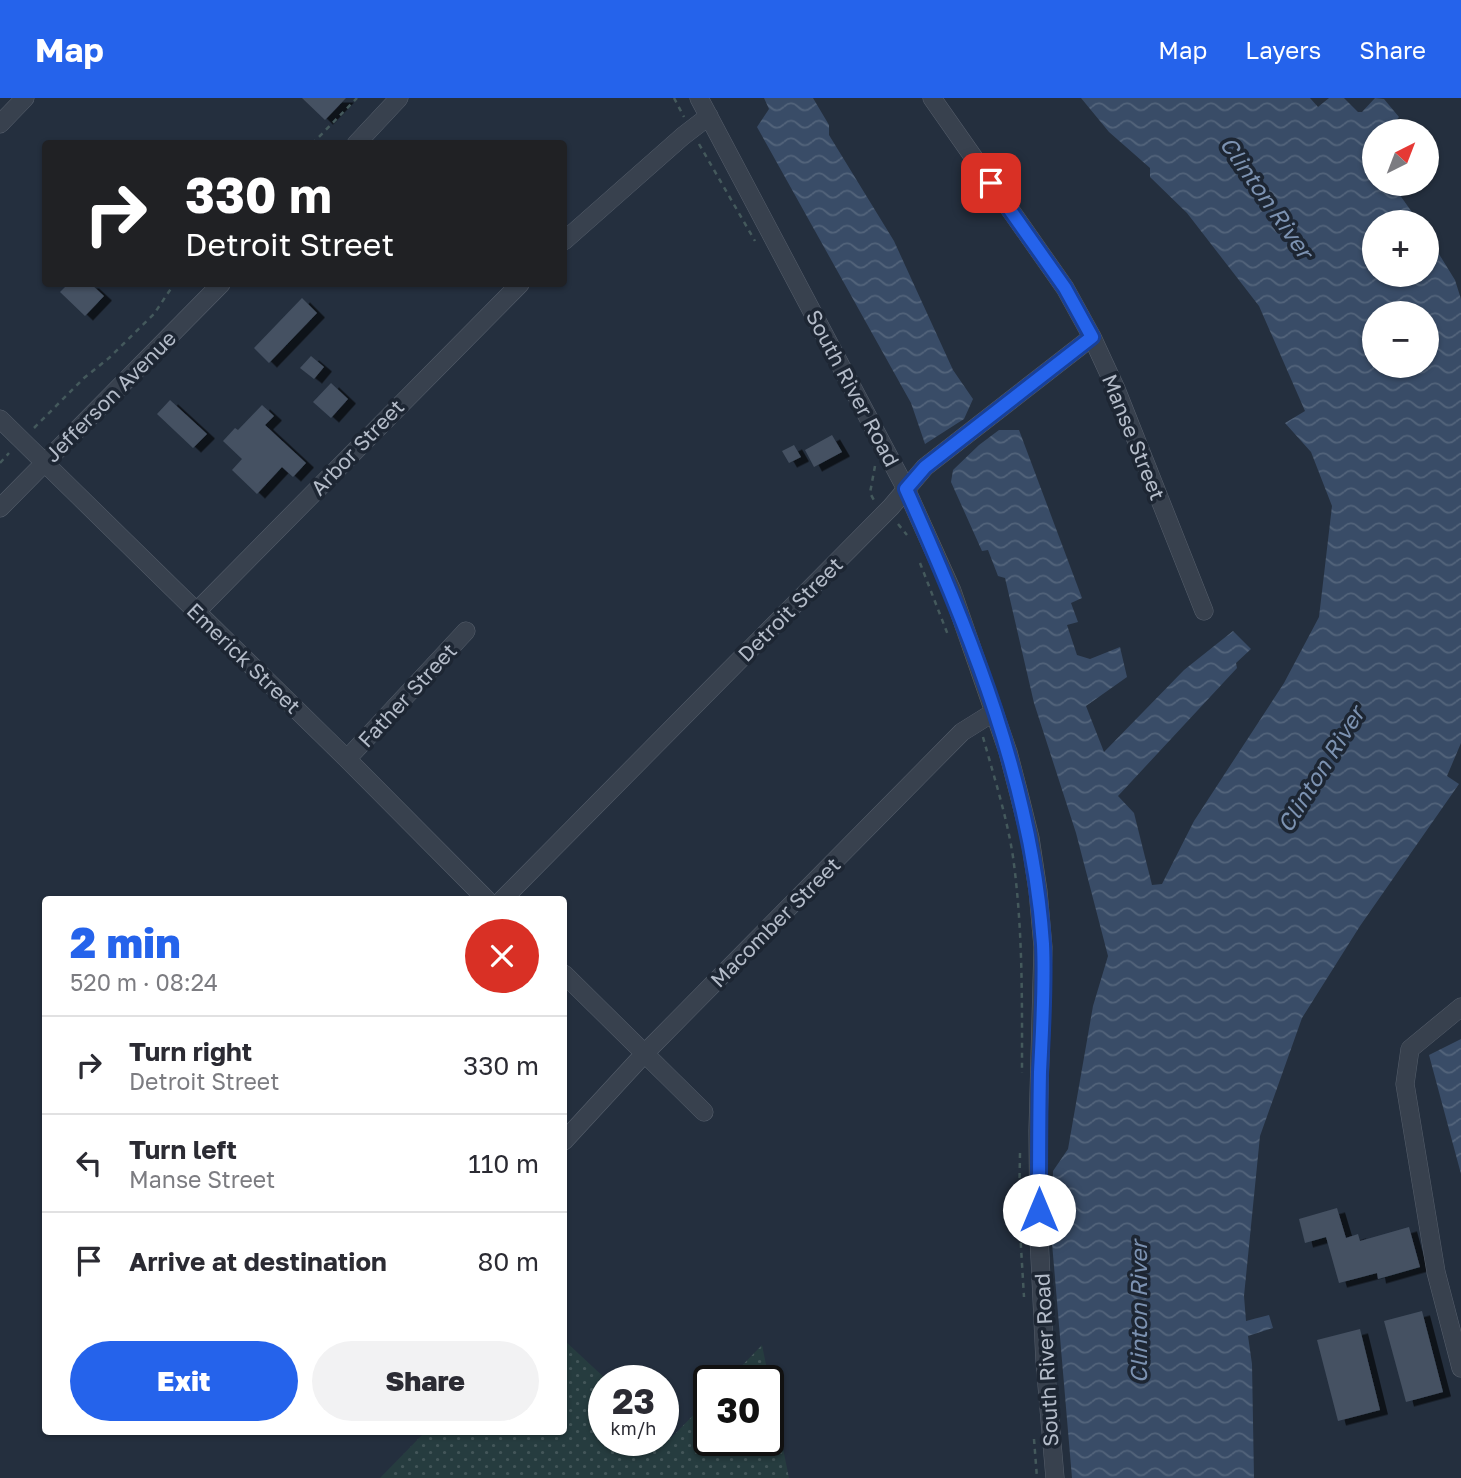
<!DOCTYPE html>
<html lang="en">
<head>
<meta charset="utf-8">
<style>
	:root { --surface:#fff; --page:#f2f2f3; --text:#2b2b33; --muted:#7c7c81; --line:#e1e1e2; --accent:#2563eb }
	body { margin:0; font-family:"Golos Text",sans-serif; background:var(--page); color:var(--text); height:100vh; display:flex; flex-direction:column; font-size:26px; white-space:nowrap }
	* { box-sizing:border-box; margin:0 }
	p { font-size:23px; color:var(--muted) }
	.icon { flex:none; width:38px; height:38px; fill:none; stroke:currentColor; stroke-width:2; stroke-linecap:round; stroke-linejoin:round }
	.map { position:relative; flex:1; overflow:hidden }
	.sheet { position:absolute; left:42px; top:798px; width:525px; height:539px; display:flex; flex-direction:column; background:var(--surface); border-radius:7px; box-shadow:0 2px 5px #0004 }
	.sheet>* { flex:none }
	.top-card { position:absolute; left:42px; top:42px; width:525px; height:147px; border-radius:7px; box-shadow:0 2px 5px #0004; background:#202124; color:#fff; overflow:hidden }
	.needle { width:46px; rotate:42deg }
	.controls { position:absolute; left:1362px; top:21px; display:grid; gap:14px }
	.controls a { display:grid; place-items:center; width:77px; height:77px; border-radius:50%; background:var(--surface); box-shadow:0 2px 5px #0004; font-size:35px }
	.speed { position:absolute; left:588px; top:1267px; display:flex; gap:14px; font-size:35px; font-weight:700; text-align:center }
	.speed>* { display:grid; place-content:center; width:91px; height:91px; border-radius:50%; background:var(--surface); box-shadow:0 2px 5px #0004; line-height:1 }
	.speed small { font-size:18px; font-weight:400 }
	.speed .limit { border:4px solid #111; border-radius:10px; background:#fff; color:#111 }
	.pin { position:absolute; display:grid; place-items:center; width:60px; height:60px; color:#fff; margin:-30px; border-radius:14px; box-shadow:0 4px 10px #0006 }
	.me { position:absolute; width:77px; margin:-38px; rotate:0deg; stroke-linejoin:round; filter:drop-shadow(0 0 5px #0008) }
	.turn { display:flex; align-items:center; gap:24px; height:147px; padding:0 28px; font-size:32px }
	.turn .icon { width:91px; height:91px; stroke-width:2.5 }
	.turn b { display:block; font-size:49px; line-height:60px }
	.round { display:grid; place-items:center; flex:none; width:74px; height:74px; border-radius:37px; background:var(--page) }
	.summary { display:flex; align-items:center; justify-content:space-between; height:119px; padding:0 28px }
	h1 { font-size:42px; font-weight:800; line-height:52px; color:var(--accent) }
	.button { display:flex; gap:14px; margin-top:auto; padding:14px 28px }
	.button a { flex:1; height:80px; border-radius:42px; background:var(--accent); color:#fff; font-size:28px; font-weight:800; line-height:80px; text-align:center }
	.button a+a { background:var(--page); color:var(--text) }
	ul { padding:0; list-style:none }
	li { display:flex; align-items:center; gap:21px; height:98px; padding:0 28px; border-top:2px solid var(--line) }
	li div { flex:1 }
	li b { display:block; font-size:26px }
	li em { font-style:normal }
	header { display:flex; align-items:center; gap:42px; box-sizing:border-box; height:98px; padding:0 35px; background:var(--accent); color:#fff }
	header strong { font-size:33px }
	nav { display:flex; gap:38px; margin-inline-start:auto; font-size:24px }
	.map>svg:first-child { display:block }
</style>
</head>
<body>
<header>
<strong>Map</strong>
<nav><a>Map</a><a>Layers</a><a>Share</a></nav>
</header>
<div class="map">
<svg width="1461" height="1380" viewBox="0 0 1461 1380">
	<defs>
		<pattern id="park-dots" width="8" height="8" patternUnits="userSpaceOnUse" patternTransform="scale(1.75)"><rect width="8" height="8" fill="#263c3f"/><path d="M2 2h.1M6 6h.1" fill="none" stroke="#435659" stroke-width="1.8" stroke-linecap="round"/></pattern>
		<pattern id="water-waves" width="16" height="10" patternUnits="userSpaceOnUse" patternTransform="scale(1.75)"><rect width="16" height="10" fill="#394c67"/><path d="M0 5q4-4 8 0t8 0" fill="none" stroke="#53647b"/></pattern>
		<filter id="shadow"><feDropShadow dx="8" dy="4.5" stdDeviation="0" flood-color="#0009"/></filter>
	</defs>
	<rect width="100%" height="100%" fill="#242f3e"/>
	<path fill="url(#park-dots)" d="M 564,1242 L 608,1283 L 604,1283 L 604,1342 L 663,1342 L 663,1333 L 671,1340 L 709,1301 L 709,1342 L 768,1342 L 768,1283 L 727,1283 L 762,1247 L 789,1380 L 380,1380 L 425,1334 L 564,1334 Z"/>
	<path fill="url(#water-waves)" fill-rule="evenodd" d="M 764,0 L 813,0 L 829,27 L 829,37 L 894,143 L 953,272 L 973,301 L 964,321 L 925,346 L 911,305 L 757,29 L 769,11 Z
		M 1081,0 L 1310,0 L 1318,9 L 1329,0 L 1344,0 L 1358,14 L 1362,14 L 1375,0 L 1384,1 L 1399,19 L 1393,26 L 1396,33 L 1374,33 L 1374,86 L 1392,86 L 1419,124 L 1374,124 L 1374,177 L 1426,177 L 1426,135 L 1455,182 L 1461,201 L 1461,645 L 1447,678 L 1459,686 L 1360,828 L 1302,920 L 1260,1038 L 1244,1198 L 1246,1223 L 1269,1217 L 1273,1230 L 1248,1238 L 1252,1266 L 1254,1380 L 1072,1380 L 1052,1145 L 1053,1073 L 1068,1051 L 1093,908 L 1108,858 L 1076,735 L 1034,605 L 1005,480 L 998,478 L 988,452 L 982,453 L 951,384 L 953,372 L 979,347 L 999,332 L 1019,332 L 1082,500 L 1071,505 L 1078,524 L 1067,527 L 1077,557 L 1090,561 L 1120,549 L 1127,579 L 1086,608 L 1104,654 L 1184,572 L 1233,533 L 1251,551 L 1236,565 L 1237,570 L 1118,698 L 1134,715 L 1152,787 L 1162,786 L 1194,723 L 1284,585 L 1319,519 L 1332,408 L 1311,354 L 1285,325 L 1305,313 L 1259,208 L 1187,115 L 1150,79 L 1150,70 L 1109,34 ZM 1374,215 L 1426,215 L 1426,268 L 1374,268 Z
		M 1461,941 L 1461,1076 L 1429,957 Z"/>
	<path fill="#455162" filter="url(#shadow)" d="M 302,0 L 346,0 L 325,22 Z
		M 68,186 L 91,186 L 104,198 L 85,218 L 60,194 Z
		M 302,200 L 317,215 L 269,265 L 254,250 Z
		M 311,258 L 324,269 L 314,281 L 300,270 Z
		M 331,285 L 348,301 L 331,320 L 313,304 Z
		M 170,302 L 207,336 L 193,350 L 157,316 Z
		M 262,307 L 274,318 L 265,327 L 306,365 L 293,379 L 282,369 L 257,396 L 232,372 L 242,361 L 223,343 L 235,330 L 238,332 Z
		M 832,337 L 842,354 L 814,369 L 805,352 Z
		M 794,347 L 801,359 L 789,365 L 782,353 Z
		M 1337,1110 L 1346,1140 L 1358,1136 L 1360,1143 L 1409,1129 L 1420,1169 L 1378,1181 L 1377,1175 L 1339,1185 L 1326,1139 L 1305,1145 L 1299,1121 Z
		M 1422,1213 L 1443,1294 L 1406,1304 L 1384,1223 Z
		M 1360,1231 L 1380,1312 L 1338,1323 L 1317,1242 Z"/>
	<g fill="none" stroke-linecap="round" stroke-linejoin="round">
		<g stroke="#565f6c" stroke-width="19">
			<path id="minor" d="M 699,0 L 906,391 L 952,493 L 1008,654 L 1020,700 L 1030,740 L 1038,793 L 1043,849 L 1038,1033 L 1039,1138 L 1045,1264 L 1055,1380
				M 932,0 L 1065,190 L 1092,239 L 1116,291 L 1204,513
				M 0,26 L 25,0
				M 356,46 L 399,0
				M 564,143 L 683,38 L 709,18
				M 0,321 L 347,661 L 487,802
				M 0,410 L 221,186
				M 196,514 L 520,186
				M 347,661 L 466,533
				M 502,802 L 891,409 L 925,369 L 1092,239
				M 564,876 L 704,1014
				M 1461,909 L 1410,951 L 1405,986 L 1436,1174 L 1461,1270
				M 564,1043 L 645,955 L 962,634 L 994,614"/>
		</g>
		<path stroke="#44595c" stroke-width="2.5" stroke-dasharray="5 5" stroke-linecap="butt" d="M 674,0 L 684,19
			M 312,46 L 357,0
			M 699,46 L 755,143
			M 34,330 L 84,280 L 109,260 L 154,216 L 174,186
			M 0,365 L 9,355
			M 875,368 L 870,395 L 875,404
			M 898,426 L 907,437
			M 920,465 L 948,537
			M 983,639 C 994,679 1007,719 1013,759 C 1023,831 1022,903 1022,975
			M 1020,1055 L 1019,1116 L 1024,1199
			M 1034,1341 L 1037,1380"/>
		<use href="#minor" stroke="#38414e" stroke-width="18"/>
	</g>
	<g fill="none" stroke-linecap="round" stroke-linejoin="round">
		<g stroke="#184099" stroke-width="18">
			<path id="route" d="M 991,85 L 1065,190 L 1092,239 L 925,369 L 906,391 C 971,536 1032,686 1043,846 C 1045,888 1042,932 1040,974 C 1039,1020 1039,1065 1039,1112"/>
		</g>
		<use href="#route" stroke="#2563eb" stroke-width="12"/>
	</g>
	<g text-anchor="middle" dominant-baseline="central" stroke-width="7" stroke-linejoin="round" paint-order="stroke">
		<g font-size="21" fill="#b4bcc9" stroke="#1d2633">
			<text transform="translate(853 290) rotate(62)">South River Road</text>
			<text transform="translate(110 298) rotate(-45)">Jefferson Avenue</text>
			<text transform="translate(1134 339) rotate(68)">Manse Street</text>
			<text transform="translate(357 349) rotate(-46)">Arbor Street</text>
			<text transform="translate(790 511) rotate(-45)">Detroit Street</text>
			<text transform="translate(244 560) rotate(44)">Emerick Street</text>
			<text transform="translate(407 597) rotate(-47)">Father Street</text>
			<text transform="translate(775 824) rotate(-45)">Macomber Street</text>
			<text transform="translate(1046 1262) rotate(-93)">South River Road</text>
		</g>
		<g font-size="23" font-style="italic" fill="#7c92b1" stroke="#1d2633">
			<text transform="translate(1267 99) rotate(55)">Clinton River</text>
			<text transform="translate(1320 671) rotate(-58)">Clinton River</text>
			<text transform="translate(1138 1214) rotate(-90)">Clinton River</text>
		</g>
	</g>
</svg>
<div class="controls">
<a><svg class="needle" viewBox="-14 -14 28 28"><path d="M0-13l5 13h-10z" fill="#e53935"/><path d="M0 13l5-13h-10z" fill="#7c7c81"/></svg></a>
<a>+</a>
<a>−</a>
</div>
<div class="speed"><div>23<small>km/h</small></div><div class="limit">30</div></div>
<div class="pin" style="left:991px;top:85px;background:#d93025"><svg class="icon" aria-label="arrive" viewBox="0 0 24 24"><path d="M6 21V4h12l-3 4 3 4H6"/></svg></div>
<svg class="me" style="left:1039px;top:1112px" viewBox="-20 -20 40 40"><circle r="19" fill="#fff"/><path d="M0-13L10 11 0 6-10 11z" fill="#2563eb"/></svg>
<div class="top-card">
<div class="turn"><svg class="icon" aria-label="right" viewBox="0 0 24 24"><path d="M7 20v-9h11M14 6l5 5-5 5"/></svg><div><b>330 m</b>Detroit Street</div></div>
</div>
<section class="sheet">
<div class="summary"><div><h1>2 min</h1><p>520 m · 08:24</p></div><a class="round" style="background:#d93025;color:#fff"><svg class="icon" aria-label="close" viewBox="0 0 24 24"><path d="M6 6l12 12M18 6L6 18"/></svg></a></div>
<ul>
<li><svg class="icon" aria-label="right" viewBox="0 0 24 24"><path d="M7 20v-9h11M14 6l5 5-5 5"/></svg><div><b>Turn right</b><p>Detroit Street</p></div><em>330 m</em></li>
<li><svg class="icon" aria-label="left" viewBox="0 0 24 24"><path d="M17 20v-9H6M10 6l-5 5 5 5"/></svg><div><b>Turn left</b><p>Manse Street</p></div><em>110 m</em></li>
<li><svg class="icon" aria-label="arrive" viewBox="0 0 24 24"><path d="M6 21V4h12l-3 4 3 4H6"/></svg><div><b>Arrive at destination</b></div><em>80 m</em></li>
</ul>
<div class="button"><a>Exit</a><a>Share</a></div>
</section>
</div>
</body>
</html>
